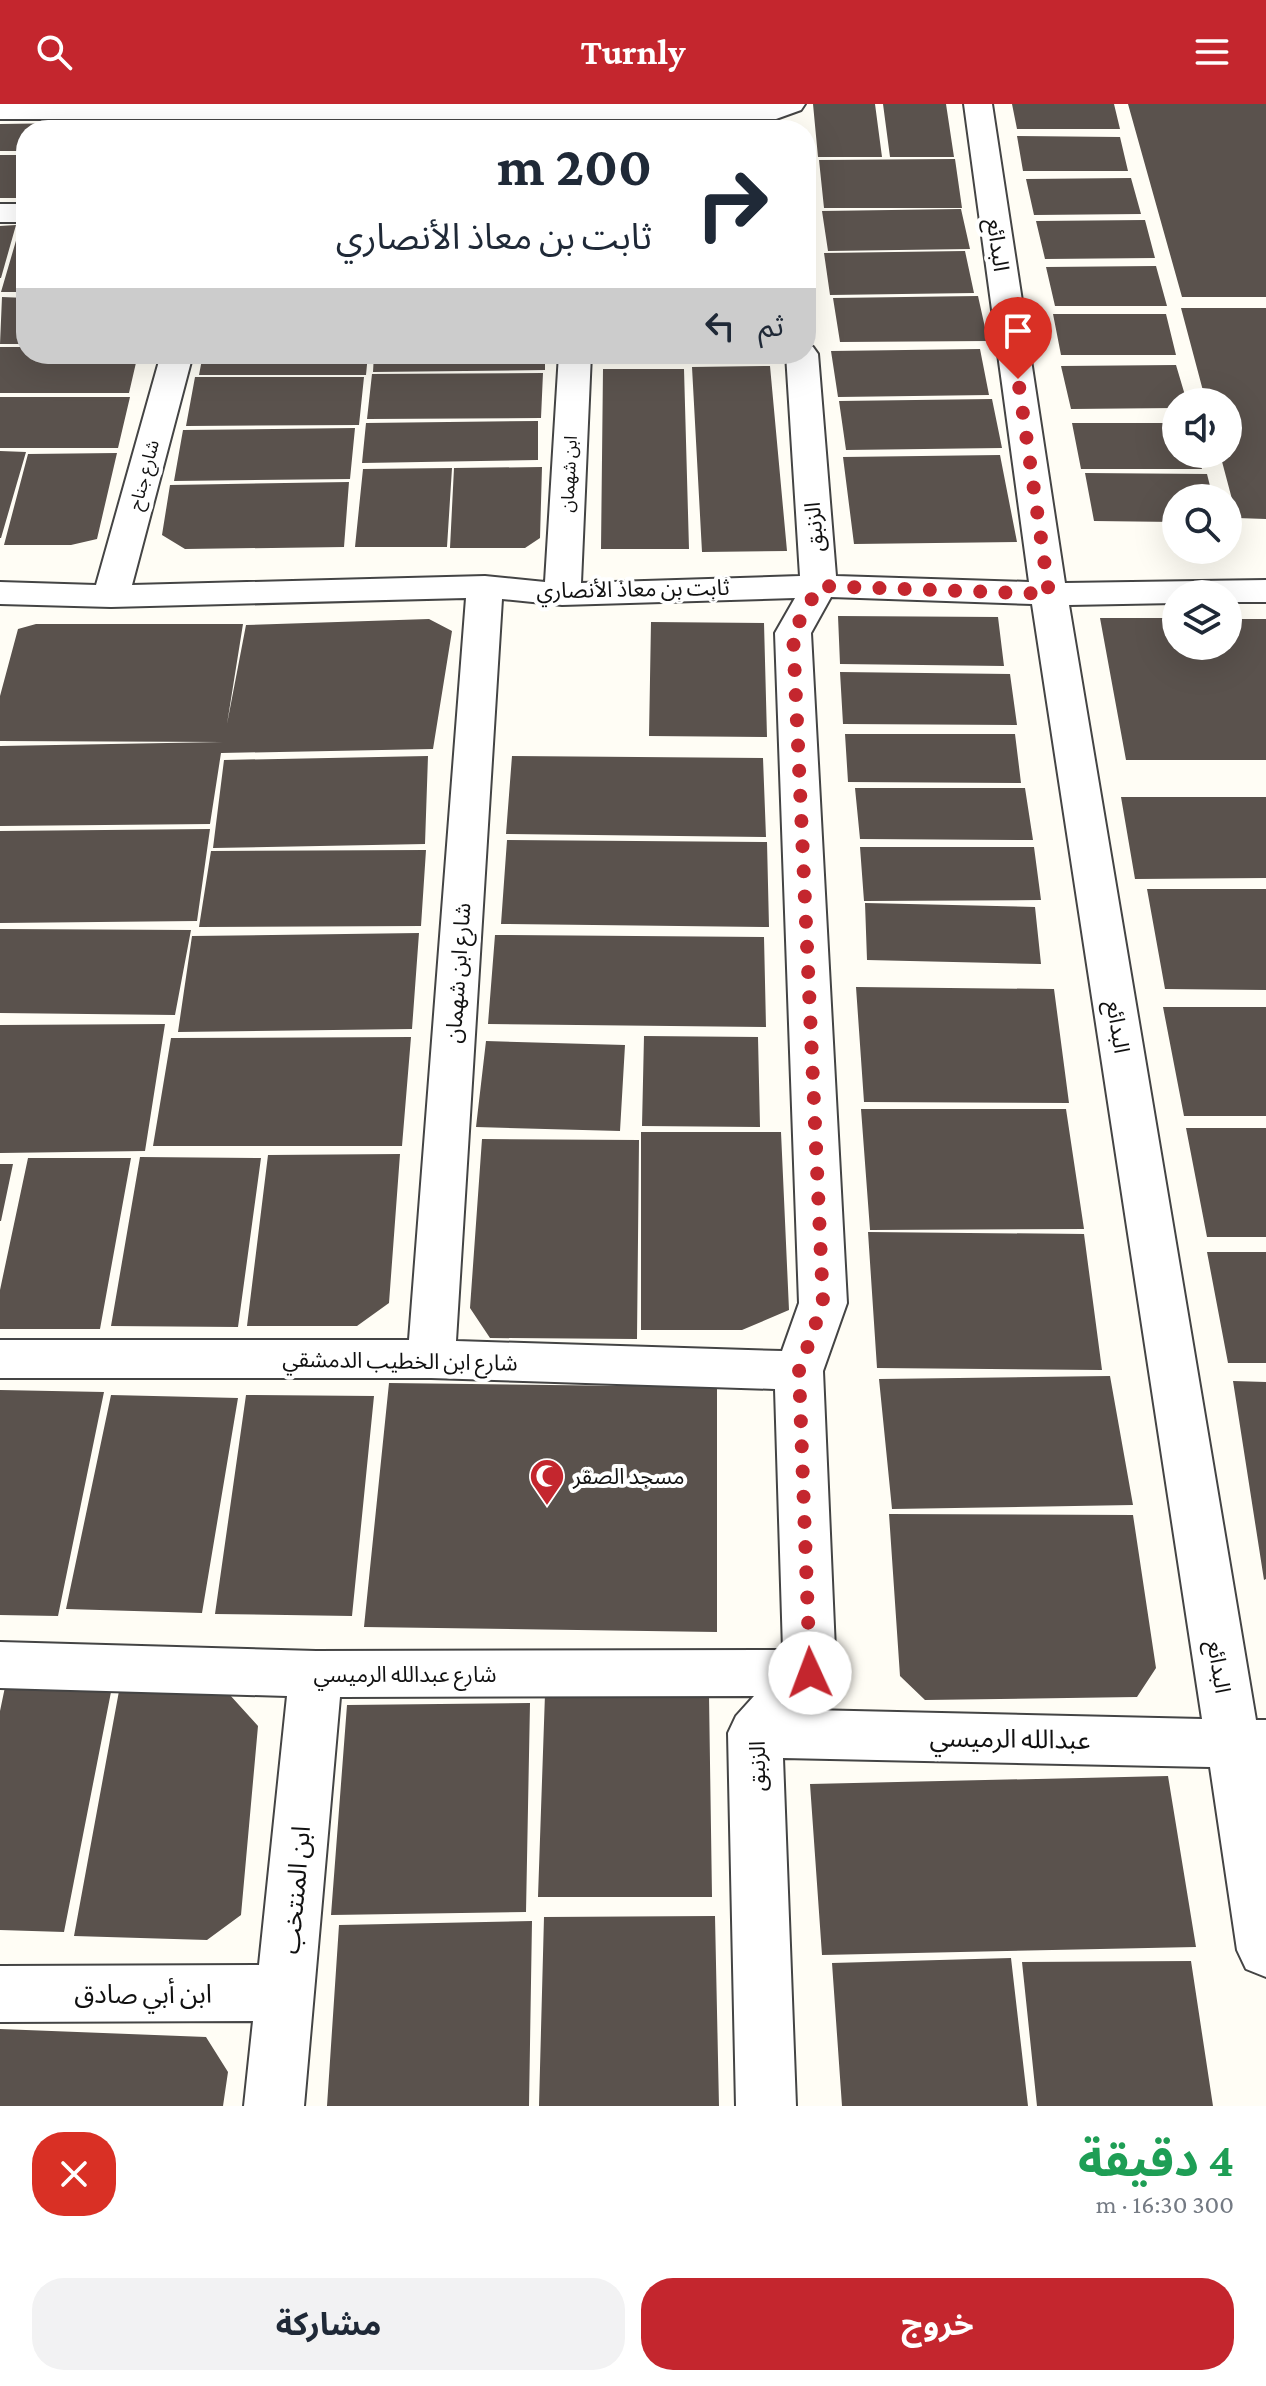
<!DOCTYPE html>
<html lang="ar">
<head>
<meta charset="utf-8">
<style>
	:root { --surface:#fff; --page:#f2f2f3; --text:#1f2937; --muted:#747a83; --accent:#c4262e }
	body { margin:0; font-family:"Crimson Pro","Noto Sans Arabic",serif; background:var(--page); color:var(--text); direction:rtl; height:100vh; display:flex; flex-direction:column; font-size:30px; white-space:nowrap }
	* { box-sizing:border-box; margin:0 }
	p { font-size:26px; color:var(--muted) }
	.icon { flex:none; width:44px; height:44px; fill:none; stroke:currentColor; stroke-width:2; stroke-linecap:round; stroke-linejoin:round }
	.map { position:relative; height:2002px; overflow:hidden; direction:ltr }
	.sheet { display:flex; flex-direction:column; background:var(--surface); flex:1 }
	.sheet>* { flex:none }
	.hud { position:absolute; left:16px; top:16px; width:800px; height:244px; border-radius:32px; box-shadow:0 8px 32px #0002; direction:rtl; background:#fff; color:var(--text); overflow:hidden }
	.buttons { position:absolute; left:1162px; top:284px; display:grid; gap:16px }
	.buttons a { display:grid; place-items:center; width:80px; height:80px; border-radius:50%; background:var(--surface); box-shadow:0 8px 32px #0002; font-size:40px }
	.pin { position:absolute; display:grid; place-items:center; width:68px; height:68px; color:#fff; margin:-82px -34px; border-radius:50% 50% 50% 0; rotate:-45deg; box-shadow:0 0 8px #0007 }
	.pin .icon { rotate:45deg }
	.me { position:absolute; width:88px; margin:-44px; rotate:358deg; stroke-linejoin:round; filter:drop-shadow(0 0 6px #0008) }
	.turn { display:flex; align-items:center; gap:28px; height:168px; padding:0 32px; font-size:36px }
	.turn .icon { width:104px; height:104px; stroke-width:2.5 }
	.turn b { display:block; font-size:56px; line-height:68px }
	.then { display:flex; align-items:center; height:76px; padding:0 32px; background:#0003; gap:16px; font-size:30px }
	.round { display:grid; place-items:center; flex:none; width:84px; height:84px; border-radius:32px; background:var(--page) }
	.head { display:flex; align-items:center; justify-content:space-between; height:136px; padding:0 32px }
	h1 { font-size:48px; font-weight:700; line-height:60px; color:#1e9e55 }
	.action { display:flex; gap:16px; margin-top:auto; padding:16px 32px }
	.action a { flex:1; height:92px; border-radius:32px; background:var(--accent); color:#fff; font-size:32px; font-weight:700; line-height:92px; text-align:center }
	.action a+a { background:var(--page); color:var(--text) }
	header { display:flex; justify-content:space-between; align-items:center; height:104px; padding:0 32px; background:var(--accent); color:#fff; font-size:36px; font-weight:700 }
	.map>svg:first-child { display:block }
</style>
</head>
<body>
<header><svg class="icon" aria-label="menu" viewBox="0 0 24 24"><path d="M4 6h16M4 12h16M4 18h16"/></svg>Turnly<svg class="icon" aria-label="search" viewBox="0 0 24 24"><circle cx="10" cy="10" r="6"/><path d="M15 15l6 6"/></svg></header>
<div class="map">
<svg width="1266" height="2002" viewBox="0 0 1266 2002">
	<rect width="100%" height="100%" fill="#fffdf5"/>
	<path fill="#5a524d" d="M 813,0 L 875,0 L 882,53 L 818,53 Z
		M 883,0 L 946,0 L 954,53 L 890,53 Z
		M 1012,0 L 1114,0 L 1120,25 L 1017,25 Z
		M 1128,0 L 1266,0 L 1266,193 L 1182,193 Z
		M 518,15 L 631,16 L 630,26 L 517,26 Z
		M 369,18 L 510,19 L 510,26 L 367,26 Z
		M 646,18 L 760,18 L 761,26 L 646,26 Z
		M 71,19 L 69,26 L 26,26 L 26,47 L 0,47 L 0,20 Z
		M 76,19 L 200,19 L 198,26 L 74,26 Z
		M 363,19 L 363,26 L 250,26 L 251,20 Z
		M 1017,32 L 1120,33 L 1128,67 L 1023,67 Z
		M 0,51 L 26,51 L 26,94 L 0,94 Z
		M 955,55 L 962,104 L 824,104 L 819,56 Z
		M 1131,74 L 1141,110 L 1034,111 L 1026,75 Z
		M 961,105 L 970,145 L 828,147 L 822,107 Z
		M 1145,116 L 1155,154 L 1045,155 L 1036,117 Z
		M 16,121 L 1,174 L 0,174 L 0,122 Z
		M 26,122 L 26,188 L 1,188 L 20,123 Z
		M 965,147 L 974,189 L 830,191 L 824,149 Z
		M 1156,162 L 1167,202 L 1055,202 L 1046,163 Z
		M 978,192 L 988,237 L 840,238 L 833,194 Z
		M 2,193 L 26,194 L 26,240 L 0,240 Z
		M 1181,204 L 1266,204 L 1266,415 L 1237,414 L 1220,350 L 1228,350 L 1228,298 L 1206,298 Z
		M 1053,210 L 1166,210 L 1176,251 L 1061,251 Z
		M 0,243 L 26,243 L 26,250 L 138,250 L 129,289 L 0,289 Z
		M 980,245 L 989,291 L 838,293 L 831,247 Z
		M 203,250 L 368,250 L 366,271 L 199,271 Z
		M 374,250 L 545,250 L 545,266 L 373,268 Z
		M 609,250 L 686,250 L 686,253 L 609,254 Z
		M 691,250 L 772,250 L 772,256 L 691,255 Z
		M 1176,261 L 1187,298 L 1176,298 L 1176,304 L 1071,305 L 1061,262 Z
		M 770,262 L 787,447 L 702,448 L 692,263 Z
		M 603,265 L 684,265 L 689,445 L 601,445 Z
		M 543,269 L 541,314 L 367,315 L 372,270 Z
		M 195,273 L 364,273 L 359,321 L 186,322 Z
		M 0,293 L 130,293 L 118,344 L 0,344 Z
		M 992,295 L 1002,344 L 846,346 L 839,297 Z
		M 538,317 L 538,356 L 362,359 L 366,319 Z
		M 1072,319 L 1176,319 L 1176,350 L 1198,350 L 1202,365 L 1081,365 Z
		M 355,324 L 350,375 L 174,377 L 183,326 Z
		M 0,347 L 26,348 L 1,434 L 0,434 Z
		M 117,349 L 97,435 L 71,441 L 4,441 L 28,350 Z
		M 1000,351 L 1017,438 L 854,440 L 843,353 Z
		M 542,363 L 540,434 L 525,444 L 450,444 L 454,364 Z
		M 452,364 L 447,443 L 355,443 L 363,365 Z
		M 1085,369 L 1207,370 L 1213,394 L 1176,394 L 1176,418 L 1094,417 Z
		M 349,378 L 344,443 L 185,445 L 162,431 L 170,381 Z
		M 838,512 L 998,513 L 1004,562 L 840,560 Z
		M 1100,514 L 1176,514 L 1176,542 L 1228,542 L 1228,515 L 1266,515 L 1266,656 L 1126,656 Z
		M 429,515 L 452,527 L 433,645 L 221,649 L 210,720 L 0,722 L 0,642 L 223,638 L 0,637 L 0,592 L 18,525 L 36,520 L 243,520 L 227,620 L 246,521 Z
		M 651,518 L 764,519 L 767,633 L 649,632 Z
		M 840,568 L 1010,570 L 1017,621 L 843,620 Z
		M 845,630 L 1015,630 L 1021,679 L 848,678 Z
		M 428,652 L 425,740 L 213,744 L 224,656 Z
		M 512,652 L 763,654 L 766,733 L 506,730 Z
		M 855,684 L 1025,684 L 1033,736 L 860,735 Z
		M 1121,693 L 1266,693 L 1266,774 L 1135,775 Z
		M 210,725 L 197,817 L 0,819 L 0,727 Z
		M 507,736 L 767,738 L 769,823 L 501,820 Z
		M 860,743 L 1034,743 L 1041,796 L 864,797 Z
		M 426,746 L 421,822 L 199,823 L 211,747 Z
		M 1147,785 L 1266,785 L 1266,886 L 1165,885 Z
		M 865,799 L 1035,803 L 1041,860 L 867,856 Z
		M 0,825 L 191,826 L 175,911 L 0,909 Z
		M 419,829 L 412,925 L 178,928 L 192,832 Z
		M 495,831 L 764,833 L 766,923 L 488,920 Z
		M 856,883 L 1054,885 L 1069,999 L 864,998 Z
		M 1163,903 L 1266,903 L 1266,1012 L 1184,1012 Z
		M 165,920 L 145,1047 L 0,1049 L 0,921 Z
		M 644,932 L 758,933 L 760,1023 L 642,1022 Z
		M 411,933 L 402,1042 L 153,1042 L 171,934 Z
		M 486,937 L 625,941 L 620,1027 L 476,1023 Z
		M 861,1005 L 1066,1005 L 1084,1125 L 870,1126 Z
		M 1186,1024 L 1266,1024 L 1266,1133 L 1207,1133 Z
		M 641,1028 L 781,1028 L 789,1206 L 742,1226 L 641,1226 Z
		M 482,1035 L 639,1036 L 637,1235 L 490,1234 L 470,1204 Z
		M 400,1050 L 389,1199 L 357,1222 L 247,1222 L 268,1051 Z
		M 140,1053 L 261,1054 L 238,1223 L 111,1222 Z
		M 28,1054 L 131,1054 L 100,1225 L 0,1225 L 0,1186 Z
		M 0,1060 L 13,1060 L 1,1117 L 0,1117 Z
		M 868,1128 L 1084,1130 L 1102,1266 L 877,1264 Z
		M 1207,1148 L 1266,1148 L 1266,1259 L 1228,1259 Z
		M 1110,1272 L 1133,1401 L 892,1405 L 879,1275 Z
		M 1233,1277 L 1266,1278 L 1266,1475 L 1264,1476 Z
		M 389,1279 L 717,1283 L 717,1528 L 364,1523 Z
		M 0,1286 L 104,1288 L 58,1512 L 0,1511 Z
		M 111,1291 L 238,1294 L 202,1509 L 66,1505 Z
		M 246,1291 L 374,1292 L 352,1512 L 215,1510 Z
		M 889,1410 L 1133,1411 L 1156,1564 L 1137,1593 L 925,1596 L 900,1572 Z
		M 5,1583 L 111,1588 L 64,1828 L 0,1826 L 0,1607 Z
		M 119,1587 L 229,1590 L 258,1622 L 241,1811 L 207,1836 L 74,1832 Z
		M 545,1590 L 709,1591 L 712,1793 L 538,1793 Z
		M 530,1599 L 526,1808 L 331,1811 L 347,1601 Z
		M 1168,1672 L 1196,1843 L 822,1851 L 810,1680 Z
		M 715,1812 L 719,2002 L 539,2002 L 544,1813 Z
		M 532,1817 L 529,2002 L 327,2002 L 339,1821 Z
		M 1011,1854 L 1028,2002 L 842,2002 L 832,1859 Z
		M 1191,1857 L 1213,2002 L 1037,2002 L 1022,1858 Z
		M 0,1925 L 206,1933 L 228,1968 L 223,2002 L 0,2002 Z"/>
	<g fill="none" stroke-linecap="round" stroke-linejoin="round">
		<g stroke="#444" stroke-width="4">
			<path id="minor" d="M 0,0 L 805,0 L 801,6 L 776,15 L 0,15 Z
				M 964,0 L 992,0 L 1065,479 L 1266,476 L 1266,498 L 1228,498 L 1228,490 L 1176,490 L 1176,499 L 1069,501 L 1256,1616 L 1266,1616 L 1266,1873 L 1246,1865 L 1237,1846 L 1210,1663 L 783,1654 L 796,2002 L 736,2002 L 728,1629 L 736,1612 L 754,1592 L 340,1593 L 304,2002 L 244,2002 L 253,1917 L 0,1918 L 0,1862 L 259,1861 L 287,1592 L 0,1584 L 0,1538 L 316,1547 L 783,1546 L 775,1285 L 431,1274 L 0,1274 L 0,1236 L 409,1236 L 466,494 L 111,503 L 0,500 L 0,478 L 96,481 L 161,250 L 193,250 L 132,481 L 485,472 L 545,478 L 559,250 L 591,250 L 581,479 L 800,472 L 786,250 L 806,250 L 806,241 L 813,243 L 818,250 L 836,472 L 1029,478 ZM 831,493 L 1032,500 L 1202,1615 L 810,1606 L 829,1585 L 836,1569 L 823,1267 L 847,1199 L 811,529 ZM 795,494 L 775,529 L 799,1199 L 782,1247 L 456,1237 L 502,495 L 562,501 Z
				M 0,100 L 26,100 L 26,118 L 0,118 Z"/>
		</g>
		<use href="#minor" fill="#fff" fill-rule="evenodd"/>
	</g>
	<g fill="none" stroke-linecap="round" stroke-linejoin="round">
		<path stroke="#c4262e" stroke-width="14" stroke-dasharray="0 25.2" d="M 810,1569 L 799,1267 L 823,1199 L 793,529 L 819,482 L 1049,490 L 1018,275"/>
	</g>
	<defs>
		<g id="mosque-pin" transform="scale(1.8)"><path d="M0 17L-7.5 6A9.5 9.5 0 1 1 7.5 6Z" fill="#c4262e" stroke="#fff"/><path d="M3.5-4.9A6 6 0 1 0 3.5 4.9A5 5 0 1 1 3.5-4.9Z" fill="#fff"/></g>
	</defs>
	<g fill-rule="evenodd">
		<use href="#mosque-pin" x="547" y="1372"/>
	</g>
	<g text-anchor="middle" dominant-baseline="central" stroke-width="8" stroke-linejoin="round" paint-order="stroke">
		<g font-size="18" fill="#111" stroke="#fff">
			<text transform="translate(569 370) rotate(-87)">ابن شهمان</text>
			<text transform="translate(144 371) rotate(-75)">شارع جناح</text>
		</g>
		<g font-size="22" fill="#111" stroke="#fff">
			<text transform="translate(998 141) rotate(82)">البدائع</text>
			<text transform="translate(814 423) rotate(-94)">الزنبق</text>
			<text transform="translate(633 485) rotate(-1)">ثابت بن معاذ الأنصاري</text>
			<text transform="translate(458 869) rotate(-86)">شارع ابن شهمان</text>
			<text transform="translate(1118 923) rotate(81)">البدائع</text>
			<text transform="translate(400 1257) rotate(1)">شارع ابن الخطيب الدمشقي</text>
			<text transform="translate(1219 1563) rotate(81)">البدائع</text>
			<text x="405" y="1570">شارع عبدالله الرميسي</text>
			<text transform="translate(757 1662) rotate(-90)">الزنبق</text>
		</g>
		<g font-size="22" fill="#111" stroke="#fff" text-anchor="start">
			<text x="573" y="1372">مسجد الصقر</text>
		</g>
		<g font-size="26" fill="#111" stroke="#fff">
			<text transform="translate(1010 1635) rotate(1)">عبدالله الرميسي</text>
			<text transform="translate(296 1786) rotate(-85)">ابن المنتخب</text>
			<text x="143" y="1890">ابن أبي صادق</text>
		</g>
	</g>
</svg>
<div class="buttons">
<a><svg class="icon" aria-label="sound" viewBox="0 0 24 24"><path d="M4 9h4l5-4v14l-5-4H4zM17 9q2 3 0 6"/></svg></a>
<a><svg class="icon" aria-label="search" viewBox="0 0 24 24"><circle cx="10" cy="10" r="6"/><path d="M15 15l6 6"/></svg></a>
<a><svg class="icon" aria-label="layers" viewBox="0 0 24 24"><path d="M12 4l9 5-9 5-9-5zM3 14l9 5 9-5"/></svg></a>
</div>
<div class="pin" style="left:1018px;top:275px;background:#d93025"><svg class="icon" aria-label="arrive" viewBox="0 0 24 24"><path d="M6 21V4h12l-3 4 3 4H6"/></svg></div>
<svg class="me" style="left:810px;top:1569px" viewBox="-20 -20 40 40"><circle r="19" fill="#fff"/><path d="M0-13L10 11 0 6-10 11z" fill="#c4262e"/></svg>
<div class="hud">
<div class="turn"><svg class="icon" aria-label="right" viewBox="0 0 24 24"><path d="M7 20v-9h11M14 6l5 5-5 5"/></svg><div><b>200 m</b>ثابت بن معاذ الأنصاري</div></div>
<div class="then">ثم<svg class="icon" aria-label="left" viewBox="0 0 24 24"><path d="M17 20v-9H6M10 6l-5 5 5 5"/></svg></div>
</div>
</div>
<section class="sheet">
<div class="head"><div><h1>4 دقيقة</h1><p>300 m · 16:30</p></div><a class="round" style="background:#d93025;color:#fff"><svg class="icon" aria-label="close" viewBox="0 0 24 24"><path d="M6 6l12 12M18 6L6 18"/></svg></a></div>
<div class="action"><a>خروج</a><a>مشاركة</a></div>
</section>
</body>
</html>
